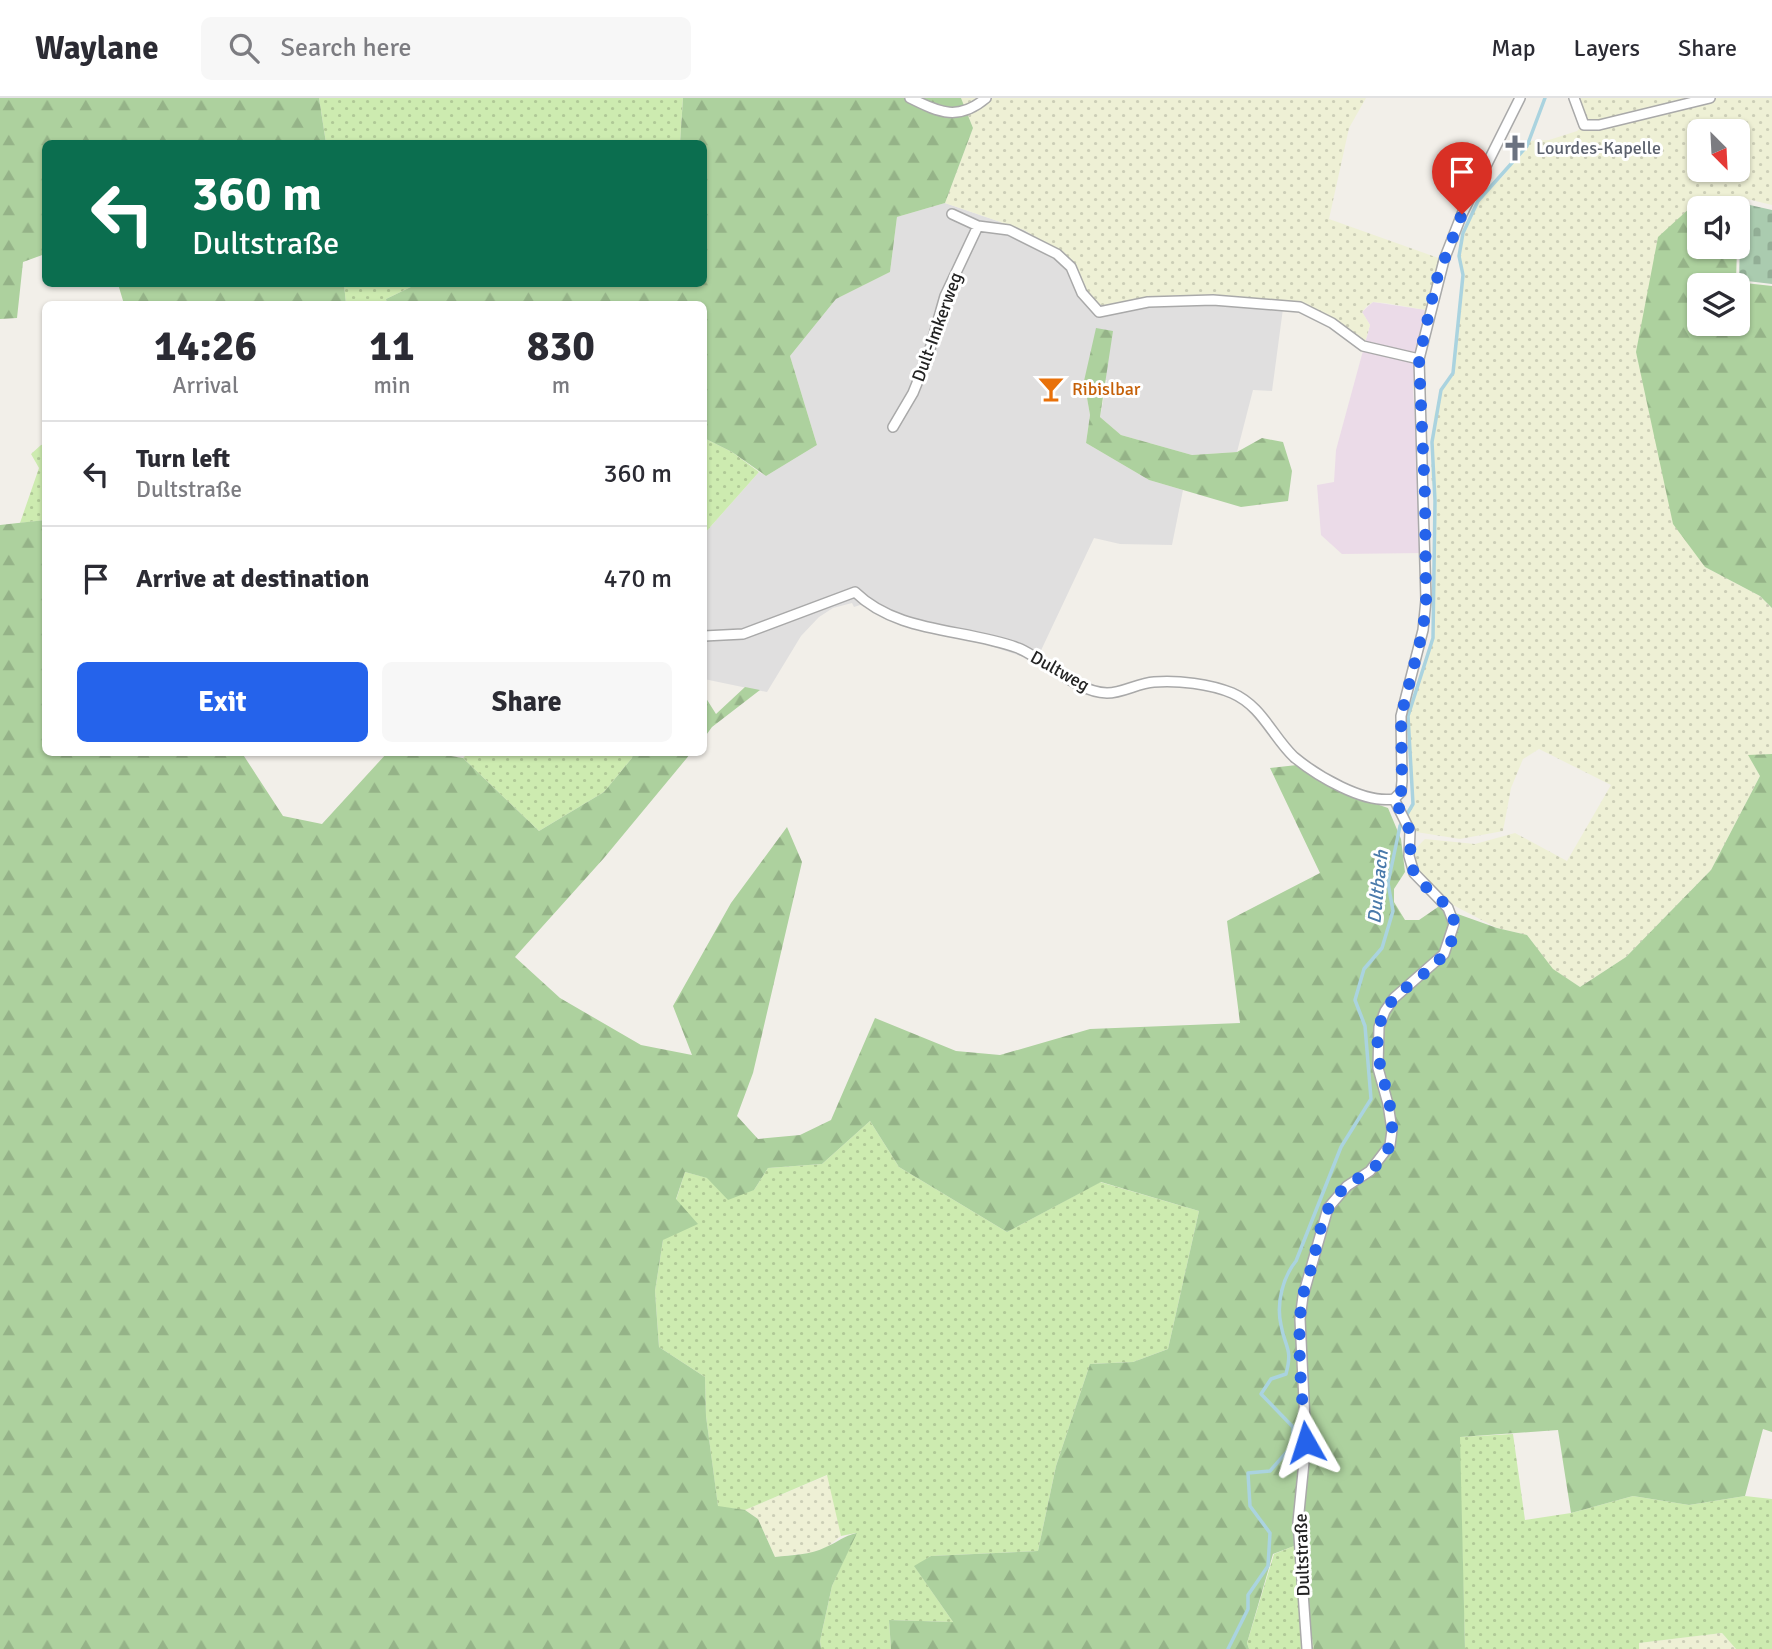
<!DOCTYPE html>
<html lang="en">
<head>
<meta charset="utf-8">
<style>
	:root { --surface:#fff; --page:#f7f7f7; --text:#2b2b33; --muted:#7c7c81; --line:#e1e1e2; --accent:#2563eb }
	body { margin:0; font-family:Signika,sans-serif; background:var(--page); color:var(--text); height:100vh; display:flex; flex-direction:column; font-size:26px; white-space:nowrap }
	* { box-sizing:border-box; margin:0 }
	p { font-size:23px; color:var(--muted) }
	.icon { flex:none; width:38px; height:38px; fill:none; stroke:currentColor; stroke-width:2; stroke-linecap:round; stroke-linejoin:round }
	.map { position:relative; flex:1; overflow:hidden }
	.details { position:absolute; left:42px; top:203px; width:665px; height:455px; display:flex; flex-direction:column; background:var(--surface); border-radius:10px; box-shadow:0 2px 5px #0004 }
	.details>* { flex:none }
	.hud { position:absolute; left:42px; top:42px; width:665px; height:147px; border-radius:10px; box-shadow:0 2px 5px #0004; background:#0b6e4f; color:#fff; overflow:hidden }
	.needle { width:46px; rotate:156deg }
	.controls { position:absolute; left:1687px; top:21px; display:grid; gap:14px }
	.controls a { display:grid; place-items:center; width:63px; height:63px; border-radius:10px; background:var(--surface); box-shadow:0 2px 5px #0004; font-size:35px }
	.pin { position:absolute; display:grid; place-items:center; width:60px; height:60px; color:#fff; margin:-72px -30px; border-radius:50% 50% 50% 0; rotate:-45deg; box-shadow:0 0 7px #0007 }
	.pin .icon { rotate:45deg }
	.me { position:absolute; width:77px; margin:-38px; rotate:354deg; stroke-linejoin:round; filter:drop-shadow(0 0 5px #0008) }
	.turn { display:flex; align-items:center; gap:24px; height:147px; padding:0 35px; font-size:32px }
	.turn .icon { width:91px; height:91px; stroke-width:2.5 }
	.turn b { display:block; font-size:49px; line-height:60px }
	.eta { display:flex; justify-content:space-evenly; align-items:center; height:119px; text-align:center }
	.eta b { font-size:42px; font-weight:800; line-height:49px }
	.action { display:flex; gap:14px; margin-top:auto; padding:14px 35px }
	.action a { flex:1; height:80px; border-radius:10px; background:var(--accent); color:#fff; font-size:28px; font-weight:800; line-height:80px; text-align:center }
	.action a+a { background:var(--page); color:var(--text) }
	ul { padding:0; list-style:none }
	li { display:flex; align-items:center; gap:21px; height:105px; padding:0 35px; border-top:2px solid var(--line) }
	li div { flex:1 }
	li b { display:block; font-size:26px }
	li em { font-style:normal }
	header { display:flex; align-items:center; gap:42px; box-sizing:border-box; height:98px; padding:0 35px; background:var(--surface); border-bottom:2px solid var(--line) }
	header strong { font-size:33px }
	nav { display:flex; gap:38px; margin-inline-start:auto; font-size:24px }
	.search { width:490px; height:63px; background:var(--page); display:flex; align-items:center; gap:18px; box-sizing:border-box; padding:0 24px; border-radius:10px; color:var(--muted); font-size:26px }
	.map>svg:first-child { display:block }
</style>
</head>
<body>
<header>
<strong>Waylane</strong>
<div class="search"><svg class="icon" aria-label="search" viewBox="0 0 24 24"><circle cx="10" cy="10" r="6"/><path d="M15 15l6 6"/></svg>Search here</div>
<nav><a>Map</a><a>Layers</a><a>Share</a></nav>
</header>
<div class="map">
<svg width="1772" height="1551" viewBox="0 0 1772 1551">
	<defs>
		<pattern id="farmland-dots" width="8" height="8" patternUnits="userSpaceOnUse" patternTransform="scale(1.75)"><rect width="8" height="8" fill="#eef0d5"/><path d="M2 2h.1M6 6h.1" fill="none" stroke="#ccceb7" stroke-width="1.8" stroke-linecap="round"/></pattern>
		<pattern id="grass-dots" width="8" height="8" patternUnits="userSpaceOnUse" patternTransform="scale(1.75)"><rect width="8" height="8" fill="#cdebb0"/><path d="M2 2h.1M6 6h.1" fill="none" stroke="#b0c997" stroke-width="1.8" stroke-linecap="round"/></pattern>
		<pattern id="forest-firs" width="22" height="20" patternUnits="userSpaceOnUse" patternTransform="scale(1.75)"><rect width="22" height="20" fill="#add19e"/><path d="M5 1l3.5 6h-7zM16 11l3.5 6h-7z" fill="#95b388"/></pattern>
		<pattern id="cemetery-stones" width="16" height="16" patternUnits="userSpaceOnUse" patternTransform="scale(1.75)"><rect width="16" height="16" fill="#aacbaf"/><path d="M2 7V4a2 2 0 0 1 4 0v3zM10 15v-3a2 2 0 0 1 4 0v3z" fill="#92ae96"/></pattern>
	</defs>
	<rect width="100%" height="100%" fill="#f2efe9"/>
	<path fill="#e0dfdf" d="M 945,105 L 1024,132 L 1071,164 L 1149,201 L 1203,197 L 1284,203 L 1272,293 L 1253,292 L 1237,354 L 1192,357 L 1121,337 L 1100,319 L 1107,282 L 1084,283 L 1090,317 L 1086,345 L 1149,382 L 1183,392 L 1172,447 L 1120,446 L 1094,440 L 1036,563 L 863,506 L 854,509 L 852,505 L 833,510 L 819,519 L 801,538 L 767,594 L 704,581 L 704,436 L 759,374 L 766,378 L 817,347 L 790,258 L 836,201 L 890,174 L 897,119 Z"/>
	<path fill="#ebdbe8" d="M 1373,204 L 1426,212 L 1413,289 L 1423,455 L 1342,456 L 1321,437 L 1317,387 L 1334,384 L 1336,352 L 1370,227 L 1362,214 Z"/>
	<path fill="url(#farmland-dots)" fill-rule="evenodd" d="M 961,0 L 1366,0 L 1349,30 L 1329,121 L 1444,162 L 1426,212 L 1385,205 L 1373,204 L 1367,208 L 1362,214 L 1370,227 L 1364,248 L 1283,203 L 1177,197 L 1109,209 L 1101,207 L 1085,195 L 1072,164 L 1063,156 L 1024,132 L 945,105 L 973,30 Z
		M 1575,0 L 1772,0 L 1772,107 L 1739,99 L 1691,109 L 1705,469 L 1760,498 L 1772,510 L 1772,656 L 1749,658 L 1760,678 L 1711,772 L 1626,859 L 1580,889 L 1553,872 L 1527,837 L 1497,830 L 1451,806 L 1423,780 L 1416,766 L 1415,751 L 1425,741 L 1475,746 L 1515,735 L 1567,763 L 1611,687 L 1539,651 L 1523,661 L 1511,690 L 1503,733 L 1460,741 L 1410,733 L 1408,713 L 1413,706 L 1408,618 L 1433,539 L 1435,403 L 1431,378 L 1434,318 L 1441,292 L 1453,275 L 1463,177 L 1459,158 L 1463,135 L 1478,103 L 1504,77 L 1530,43 L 1549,42 L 1577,33 L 1584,27 ZM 1699,33 L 1738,33 L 1738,72 L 1699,72 Z
		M 829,1352 L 841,1438 L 827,1449 L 811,1455 L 775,1459 L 758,1421 L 745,1412 L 828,1377 Z
		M 1722,1535 L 1736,1551 L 1639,1551 L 1639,1545 Z"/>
	<path fill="url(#grass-dots)" d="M 319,0 L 683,0 L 680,45 L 326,45 Z
		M 344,186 L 417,186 L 386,201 L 387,206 L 346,206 Z
		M 704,340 L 732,354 L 759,374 L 704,436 Z
		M 45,346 L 45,422 L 20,425 L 39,370 L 31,356 L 41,347 Z
		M 469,654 L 633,655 L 632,660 L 604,694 L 539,733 L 463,660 Z
		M 870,1023 L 899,1069 L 1007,1134 L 1100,1084 L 1199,1113 L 1168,1251 L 1133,1264 L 1090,1266 L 1056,1368 L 1038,1453 L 931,1458 L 915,1469 L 953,1524 L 889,1522 L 891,1551 L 821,1551 L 820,1543 L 832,1488 L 856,1435 L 841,1438 L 827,1377 L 745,1412 L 718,1409 L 706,1318 L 705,1279 L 659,1249 L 655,1193 L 663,1142 L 685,1074 L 754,1092 L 768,1070 L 822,1066 Z
		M 1513,1336 L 1525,1422 L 1571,1415 L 1633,1398 L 1689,1407 L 1745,1398 L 1772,1401 L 1772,1551 L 1736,1551 L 1722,1535 L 1639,1545 L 1639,1551 L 1465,1551 L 1459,1339 Z
		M 1294,1448 L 1314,1551 L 1249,1551 L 1247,1545 L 1274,1456 Z"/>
	<path fill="url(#forest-firs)" fill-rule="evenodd" d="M 0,0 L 319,0 L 326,45 L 46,46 L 45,156 L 23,164 L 17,220 L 0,221 Z
		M 683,0 L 961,0 L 973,30 L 945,105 L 897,119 L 890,174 L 836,201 L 790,258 L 817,347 L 766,378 L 732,354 L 704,340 L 704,206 L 387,206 L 386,201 L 417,186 L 704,186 L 704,46 L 680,45 Z
		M 1739,99 L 1738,134 L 1738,110 L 1699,110 L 1699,149 L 1737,149 L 1736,184 L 1772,188 L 1772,510 L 1760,498 L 1705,469 L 1673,426 L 1636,254 L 1658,139 L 1691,109 ZM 1738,187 L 1738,226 L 1699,226 L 1699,187 Z
		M 118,186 L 344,186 L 346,206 L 124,206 Z
		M 1096,230 L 1113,233 L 1100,319 L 1121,337 L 1192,357 L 1237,354 L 1262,340 L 1283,344 L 1292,373 L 1288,403 L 1241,409 L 1149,382 L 1086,345 L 1090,317 L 1084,283 Z
		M 45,422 L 46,654 L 242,655 L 283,718 L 322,726 L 387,655 L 427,654 L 463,660 L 539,733 L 604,694 L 632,660 L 633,655 L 691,655 L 604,760 L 515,859 L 560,900 L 641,947 L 692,957 L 673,908 L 731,805 L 787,729 L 802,764 L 753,975 L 737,1018 L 758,1041 L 800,1037 L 831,1022 L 875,920 L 956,953 L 1000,957 L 1090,931 L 1240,925 L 1227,823 L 1320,775 L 1270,670 L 1297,667 L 1338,693 L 1388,710 L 1401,741 L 1405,774 L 1394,791 L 1394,804 L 1405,822 L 1419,822 L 1438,809 L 1497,830 L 1527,837 L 1553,871 L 1580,889 L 1626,859 L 1711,772 L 1760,678 L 1748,657 L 1772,656 L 1772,1334 L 1763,1331 L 1745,1398 L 1689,1407 L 1633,1398 L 1571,1415 L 1558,1332 L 1460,1339 L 1465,1551 L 1314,1551 L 1294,1448 L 1273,1456 L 1247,1545 L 1249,1551 L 891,1551 L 889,1522 L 953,1524 L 914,1468 L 931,1458 L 1038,1453 L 1056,1368 L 1090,1266 L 1133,1264 L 1168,1251 L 1199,1113 L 1101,1084 L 1007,1134 L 899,1069 L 870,1023 L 822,1066 L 768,1070 L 754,1092 L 728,1102 L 707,1080 L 685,1074 L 676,1101 L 698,1126 L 663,1142 L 655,1193 L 659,1249 L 705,1279 L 706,1318 L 718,1408 L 745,1412 L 758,1421 L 775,1459 C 792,1457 810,1457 826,1449 C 838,1444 843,1438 857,1435 L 832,1488 L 820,1543 L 821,1551 L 0,1551 L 0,427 Z
		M 745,589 L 760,592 L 712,629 L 704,640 L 704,597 L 716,616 Z"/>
	<path fill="url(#cemetery-stones)" d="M 1741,105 L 1772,112 L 1772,186 L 1739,182 Z"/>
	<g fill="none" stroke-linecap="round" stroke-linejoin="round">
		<path stroke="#aad3df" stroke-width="3.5" d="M 1228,1551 L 1248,1511 L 1248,1497 L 1268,1468 L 1270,1435 L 1250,1408 L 1248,1375 L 1270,1373 L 1292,1348 L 1293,1329 L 1261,1296 L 1271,1281 L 1286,1276 C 1293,1250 1285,1250 1281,1227 C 1276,1205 1283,1179 1296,1163 L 1341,1049 L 1371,1001 L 1365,928 L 1355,902 L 1364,871 L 1382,850 L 1393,813 L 1388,785 L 1400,728 L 1413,706 L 1408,618 L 1433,540 L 1435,403 L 1432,344 L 1441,292 L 1453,275 L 1463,177 L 1459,158 L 1463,135 L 1478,103 L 1527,48 L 1545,0"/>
		<g stroke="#a9a9a9" stroke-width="12">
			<path id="street" d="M 910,0 C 940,15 959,23 986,0
				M 1574,0 L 1584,27 L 1599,27 L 1710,0
				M 952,116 L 978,128 L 1009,132 L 1057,156 L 1071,169 L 1082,195 L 1099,214 L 1148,204 L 1213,202 L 1300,209 L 1332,225 L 1363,248 L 1419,261
				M 893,329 L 913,295 L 928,258 L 945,198 L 978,128
				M 704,538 L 743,536 L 855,494 C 898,536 965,530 1018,550 C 1047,562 1075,594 1107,595 C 1123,595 1138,585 1154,584 C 1178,582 1210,586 1232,595 C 1262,608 1272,638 1294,659 C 1317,678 1364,706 1394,701
				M 1394,701 L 1401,694 L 1402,683 L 1401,618 L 1423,532 L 1426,502 L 1419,261 L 1444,162 L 1462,116 L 1520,0
				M 1307,1551 L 1298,1424 L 1306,1344 L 1300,1221 L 1303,1198 L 1328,1110 L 1347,1088 L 1370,1073 L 1390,1047 L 1392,1032 L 1388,1006 L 1378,970 L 1379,929 L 1385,913 L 1394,900 L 1444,856 L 1454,826 L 1448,810 L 1414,775 L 1409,758 L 1410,733 L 1394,701"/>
		</g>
		<use href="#street" stroke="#fff" stroke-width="9"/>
	</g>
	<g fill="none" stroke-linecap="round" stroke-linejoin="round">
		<path stroke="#2563eb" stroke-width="12" stroke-dasharray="0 21.6" d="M 1306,1344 C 1302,1302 1296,1242 1302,1201 C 1305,1187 1311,1173 1314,1160 C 1318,1140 1322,1117 1335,1100 C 1350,1079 1383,1074 1390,1045 C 1401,1002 1363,959 1384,915 C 1400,882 1456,869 1454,825 C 1453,804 1425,794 1415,776 C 1407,762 1412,749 1410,735 C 1408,724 1399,711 1394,701 L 1401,694 L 1402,683 L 1401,618 L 1423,532 L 1426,502 L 1425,398 L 1419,261 L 1436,183 L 1462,116"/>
	</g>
	<defs>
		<g id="church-bare" transform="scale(2.1)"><path d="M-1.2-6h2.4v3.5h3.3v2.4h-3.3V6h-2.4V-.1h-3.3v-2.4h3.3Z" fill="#6b7280" stroke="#fff" stroke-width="2.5" paint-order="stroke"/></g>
		<g id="bar-bare" transform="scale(2.1)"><path d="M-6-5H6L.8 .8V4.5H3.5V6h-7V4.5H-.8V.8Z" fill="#e8710a" stroke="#fff" stroke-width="2.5" paint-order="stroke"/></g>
	</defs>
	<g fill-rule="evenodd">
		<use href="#church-bare" x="1515" y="50"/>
		<use href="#bar-bare" x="1051" y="291"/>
	</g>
	<g text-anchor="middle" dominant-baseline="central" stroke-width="6" stroke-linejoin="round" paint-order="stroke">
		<g font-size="18" fill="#5b616d" stroke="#fff" text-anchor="start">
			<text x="1536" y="50">Lourdes-Kapelle</text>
		</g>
		<g font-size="18" fill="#222" stroke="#fff">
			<text transform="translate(937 229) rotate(-70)">Dult-Imkerweg</text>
			<text transform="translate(1060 573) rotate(29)">Dultweg</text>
			<text transform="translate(1302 1457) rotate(-92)">Dultstraße</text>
		</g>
		<g font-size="18" fill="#c56008" stroke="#fff" text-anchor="start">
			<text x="1072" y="291">Ribislbar</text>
		</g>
		<g font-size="19" font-style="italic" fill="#4a7aab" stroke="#fff">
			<text transform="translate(1378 789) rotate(-84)">Dultbach</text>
		</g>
	</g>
</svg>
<div class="controls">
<a><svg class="needle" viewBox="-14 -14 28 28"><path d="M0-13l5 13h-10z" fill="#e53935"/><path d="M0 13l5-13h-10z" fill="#7c7c81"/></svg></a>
<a><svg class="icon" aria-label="sound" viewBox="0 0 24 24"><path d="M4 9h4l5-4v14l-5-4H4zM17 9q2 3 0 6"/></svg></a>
<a><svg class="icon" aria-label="layers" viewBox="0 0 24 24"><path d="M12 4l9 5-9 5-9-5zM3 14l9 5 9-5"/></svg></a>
</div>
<div class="pin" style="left:1462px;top:116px;background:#d93025"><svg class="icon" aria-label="arrive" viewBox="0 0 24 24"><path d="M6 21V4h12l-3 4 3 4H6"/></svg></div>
<svg class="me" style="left:1306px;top:1344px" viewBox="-20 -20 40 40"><path d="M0-17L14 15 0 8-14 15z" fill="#2563eb" stroke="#fff" stroke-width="4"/></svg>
<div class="hud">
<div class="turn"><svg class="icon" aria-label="left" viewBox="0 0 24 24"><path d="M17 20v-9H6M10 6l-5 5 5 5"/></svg><div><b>360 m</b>Dultstraße</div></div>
</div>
<section class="details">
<div class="eta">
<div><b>14:26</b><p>Arrival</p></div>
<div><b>11</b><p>min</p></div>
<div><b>830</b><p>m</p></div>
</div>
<ul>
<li><svg class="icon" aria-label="left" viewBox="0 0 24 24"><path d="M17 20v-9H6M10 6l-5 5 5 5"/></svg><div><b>Turn left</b><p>Dultstraße</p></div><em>360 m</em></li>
<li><svg class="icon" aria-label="arrive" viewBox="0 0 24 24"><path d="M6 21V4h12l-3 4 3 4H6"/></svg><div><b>Arrive at destination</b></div><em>470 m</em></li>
</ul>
<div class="action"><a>Exit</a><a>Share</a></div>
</section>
</div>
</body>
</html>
